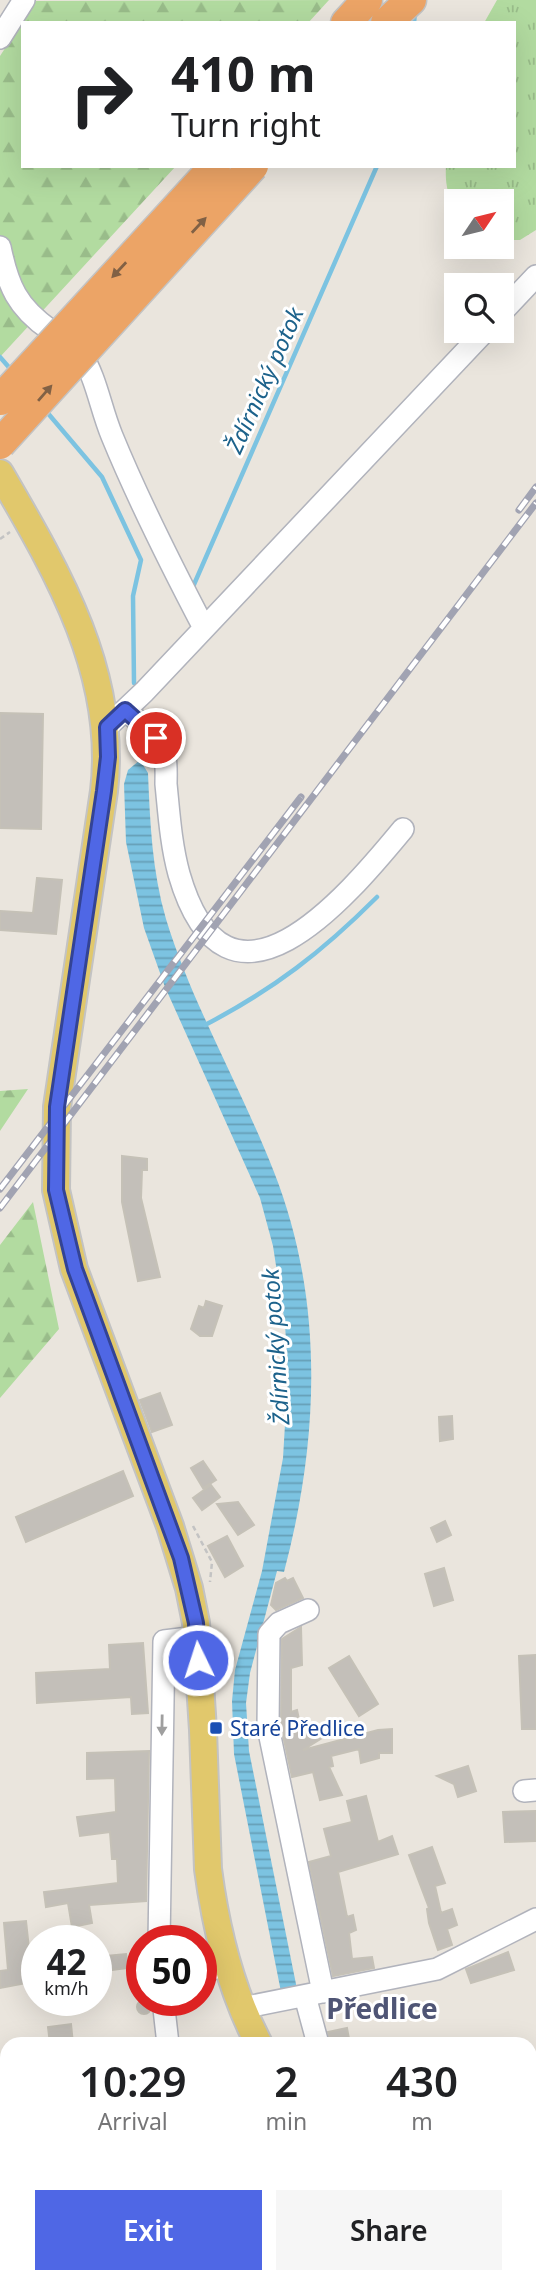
<!DOCTYPE html>
<html lang="en">
<head>
<meta charset="utf-8">
<style>
	:root { --surface:#fff; --page:#f6f6f6; --text:#202124; --muted:#757577; --accent:#4f67e5 }
	body { margin:0; font-family:"Noto Sans",sans-serif; background:var(--page); color:var(--text); height:100vh; display:flex; flex-direction:column; font-size:26px; white-space:nowrap }
	* { box-sizing:border-box; margin:0 }
	p { font-size:23px; color:var(--muted) }
	.icon { flex:none; width:38px; height:38px; fill:none; stroke:currentColor; stroke-width:2; stroke-linecap:round; stroke-linejoin:round }
	.map { position:relative; flex:1; overflow:hidden }
	.side { position:absolute; left:0px; top:2037px; width:537px; height:247px; display:flex; flex-direction:column; background:var(--surface); border-radius:21px 21px 0 0; box-shadow:0 7px 28px #0002 }
	.side>* { flex:none }
	.top-card { position:absolute; left:21px; top:21px; width:495px; height:147px; border-radius:0px; box-shadow:0 7px 28px #0002; background:#fff; color:var(--text); overflow:hidden }
	.needle { width:46px; rotate:55deg }
	.controls { position:absolute; left:444px; top:189px; display:grid; gap:14px }
	.controls a { display:grid; place-items:center; width:70px; height:70px; border-radius:0px; background:var(--surface); box-shadow:0 7px 28px #0002; font-size:35px }
	.speed { position:absolute; left:21px; top:1925px; display:flex; gap:14px; font-size:35px; font-weight:700; text-align:center }
	.speed>* { display:grid; place-content:center; width:91px; height:91px; border-radius:50%; background:var(--surface); box-shadow:0 7px 28px #0002; line-height:1 }
	.speed small { font-size:18px; font-weight:400 }
	.speed .limit { border:10px solid #d22; background:#fff; color:#111 }
	.pin { position:absolute; display:grid; place-items:center; width:60px; height:60px; color:#fff; margin:-30px; border:4px solid #fff; border-radius:50%; box-shadow:0 2px 7px #0007 }
	.me { position:absolute; width:77px; margin:-38px; rotate:356deg; stroke-linejoin:round; filter:drop-shadow(0 0 5px #0008) }
	.turn { display:flex; align-items:center; gap:24px; height:147px; padding:0 35px; font-size:32px }
	.turn .icon { width:91px; height:91px; stroke-width:2.5 }
	.turn b { display:block; font-size:49px; line-height:60px }
	.eta { display:flex; justify-content:space-evenly; align-items:center; height:119px; text-align:center }
	.eta b { font-size:42px; font-weight:600; line-height:49px }
	.primary-button { display:flex; gap:14px; margin-top:auto; padding:14px 35px }
	.primary-button a { flex:1; height:80px; border-radius:0px; background:var(--accent); color:#fff; font-size:28px; font-weight:600; line-height:80px; text-align:center }
	.primary-button a+a { background:var(--page); color:var(--text) }
	.map>svg:first-child { display:block }
</style>
</head>
<body>
<div class="map">
<svg width="536" height="2283" viewBox="0 0 536 2283">
	<defs>
		<pattern id="grass-tufts" width="24" height="20" patternUnits="userSpaceOnUse" patternTransform="scale(1.75)"><rect width="24" height="20" fill="#b2dba0"/><path d="M3 7l-1-3M5 7V3M7 7l1-3M15 17l-1-3M17 17v-4M19 17l1-3" fill="none" stroke="#99bc8a"/></pattern>
		<pattern id="forest-firs" width="22" height="20" patternUnits="userSpaceOnUse" patternTransform="scale(1.75)"><rect width="22" height="20" fill="#b2dba0"/><path d="M5 1l3.5 6h-7zM16 11l3.5 6h-7z" fill="#99bc8a"/></pattern>
		<pattern id="water-rules" width="6" height="5" patternUnits="userSpaceOnUse" patternTransform="scale(1.75)"><rect width="6" height="5" fill="#7cc3e1"/><path d="M0 2.5h6" fill="none" stroke="#669fb7"/></pattern>
	</defs>
	<rect width="100%" height="100%" fill="#eae5dd"/>
	<path fill="url(#grass-tufts)" d="M 497,0 L 536,0 L 536,230 L 520,240 L 502,240 L 502,201 L 457,201 L 457,209 C 447,197 445,182 446,166 L 514,166 L 514,23 L 484,23 Z"/>
	<path fill="url(#forest-firs)" d="M 329,0 L 308,23 L 23,23 L 23,166 L 176,166 L 0,357 L 0,56 L 36,1 Z
		M 28,1089 L 0,1131 L 0,1091 Z
		M 33,1202 L 59,1329 L 0,1398 L 0,1245 Z"/>
	<path fill="url(#water-rules)" d="M 140,760 L 148,773 C 150,822 152,871 166,919 C 193,1007 241,1087 274,1172 C 325,1302 319,1440 284,1572 L 277,1571 L 250,1673 L 246,1703 L 249,1751 L 297,1989 L 281,1992 L 234,1754 L 232,1701 L 235,1670 L 262,1571 L 283,1458 L 288,1374 L 285,1324 L 273,1246 L 260,1198 L 165,987 L 144,928 L 126,842 L 124,784 L 128,770 Z"/>
	<g fill="none" stroke-linecap="round" stroke-linejoin="round">
		<path stroke="#7cc3e1" stroke-width="4.5" d="M 414,23 L 415,11
			M 0,357 L 13,372
			M 46,411 L 102,477 L 141,560 L 133,596 L 134,683
			M 192,589 L 377,166
			M 205,1025 C 274,989 322,952 377,897"/>
	</g>
	<path fill="#c3bfb9" stroke="#c5c1b7" stroke-width="2" d="M 0,713 L 43,714 L 41,829 L 0,828 Z
		M 37,878 L 62,880 L 56,934 L 0,930 L 0,911 L 33,913 Z
		M 122,1156 L 147,1159 L 147,1170 L 142,1170 L 141,1198 L 160,1277 L 138,1281 L 122,1202 Z
		M 206,1301 L 222,1306 L 212,1336 L 200,1336 L 191,1329 L 199,1306 L 204,1308 Z
		M 160,1393 L 172,1425 L 152,1432 L 140,1400 Z
		M 452,1416 L 453,1439 L 440,1441 L 439,1417 Z
		M 203,1461 L 216,1480 L 203,1488 L 191,1468 Z
		M 123,1471 L 133,1496 L 26,1542 L 16,1517 Z
		M 211,1485 L 220,1497 L 202,1510 L 193,1498 Z
		M 238,1502 L 254,1525 L 238,1535 L 217,1504 Z
		M 445,1521 L 451,1535 L 437,1542 L 431,1528 Z
		M 227,1536 L 243,1566 L 225,1577 L 208,1546 Z
		M 444,1568 L 453,1600 L 434,1606 L 425,1574 Z
		M 285,1578 L 287,1581 L 293,1578 L 303,1598 L 276,1610 L 271,1605 L 276,1583 Z
		M 301,1627 L 302,1665 L 291,1668 L 291,1712 L 297,1710 L 302,1733 L 340,1723 L 341,1726 L 303,1750 L 378,1730 L 392,1729 L 392,1753 L 379,1753 L 379,1758 L 361,1763 L 359,1749 L 331,1756 L 333,1766 L 329,1767 L 342,1795 L 320,1800 L 313,1772 L 292,1777 L 281,1726 L 282,1639 Z
		M 143,1643 L 148,1713 L 132,1714 L 131,1697 L 37,1703 L 36,1673 L 110,1669 L 109,1645 Z
		M 536,1655 L 536,1729 L 522,1729 L 519,1656 Z
		M 349,1656 L 378,1704 L 359,1716 L 329,1668 Z
		M 149,1751 L 146,1901 L 89,1905 L 92,1923 L 72,1927 L 68,1903 L 46,1907 L 44,1892 L 118,1883 L 117,1859 L 112,1859 L 110,1832 L 80,1836 L 77,1817 L 116,1812 L 115,1778 L 87,1779 L 87,1753 Z
		M 468,1766 L 476,1791 L 458,1797 L 454,1784 L 437,1776 Z
		M 366,1796 L 378,1842 L 392,1836 L 398,1854 L 338,1872 L 347,1917 L 353,1915 L 356,1930 L 349,1933 L 352,1959 L 372,1957 L 374,1968 L 333,1976 L 309,1862 L 331,1856 L 324,1829 L 352,1822 L 347,1801 Z
		M 536,1811 L 536,1841 L 505,1842 L 503,1812 Z
		M 432,1847 L 445,1883 L 435,1886 L 441,1913 L 452,1909 L 457,1925 L 447,1929 L 452,1945 L 438,1950 L 429,1923 L 427,1909 L 429,1908 L 409,1855 Z
		M 26,1921 L 31,1967 L 37,1967 L 37,1981 L 0,1988 L 0,1971 L 8,1970 L 4,1923 Z
		M 508,1952 L 514,1970 L 471,1983 L 466,1969 Z
		M 126,1954 L 128,1968 L 96,1972 L 96,1957 Z
		M137 2007a7 7 0 1 1 14 0a7 7 0 1 1-14 0Z
		M 71,2024 L 73,2044 L 50,2044 L 48,2027 Z
		M 347,2028 L 350,2044 L 331,2044 L 328,2032 Z"/>
	<g fill="none" stroke-linecap="round" stroke-linejoin="round">
		<g stroke="#b1b3bc" stroke-width="24">
			<path id="minor" d="M 0,38 L 24,0
				M 0,247 C 8,286 17,307 50,330 C 60,336 74,343 80,352 C 97,379 100,407 112,436 C 139,502 171,565 204,628
				M 502,312 L 536,276
				M 125,710 C 139,722 158,734 164,752 C 167,762 166,774 166,784 C 169,814 171,845 179,874 C 227,1040 346,898 403,829
				M 107,727 L 144,692 L 485,331
				M 308,1610 L 279,1623 L 269,1634 L 268,1727 L 323,1992
				M 524,1791 L 536,1790
				M 159,1941 L 164,1641 L 197,1637
				M 201,1971 L 227,1966
				M 305,1996 L 318,2044
				M 163,2000 L 168,2044
				M 242,2008 L 437,1969 L 536,1919
				M 0,2200 L 7,2201
				M 365,2277 L 376,2283
				M 463,2277 L 465,2283"/>
		</g>
		<g stroke="#c3c3c3" stroke-width="30">
			<path id="major" d="M 0,473 C 57,571 118,674 104,791 L 57,1107 L 56,1190 L 74,1269 L 170,1526 L 189,1588 L 196,1623 L 203,1730 L 208,1869 C 216,1930 230,1989 259,2044
				M 413,2277 L 416,2283"/>
		</g>
		<g stroke="#c3c3c3" stroke-width="33">
			<path id="highway" d="M 346,23 L 367,0
				M 386,23 L 411,0"/>
		</g>
		<path stroke="#c3c3c3" stroke-width="2.5" stroke-dasharray="5 3.5" stroke-linecap="butt" d="M 0,539 L 10,532
			M 193,1526 L 212,1562 L 210,1582"/>
		<use href="#minor" stroke="#fff" stroke-width="21"/>
		<use href="#major" stroke="#e1c86c" stroke-width="26"/>
		<use href="#highway" stroke="#eca466" stroke-width="30"/>
		<g stroke="#a1a3b2" stroke-width="7">
			<path id="rail" d="M 519,510 L 536,487
				M 0,1189 L 301,797
				M 0,1208 L 536,503"/>
		</g>
		<use href="#rail" stroke="#fff" stroke-width="4.5" stroke-dasharray="13" stroke-linecap="butt"/>
		<g stroke="#c3c3c3" stroke-width="33" stroke-linecap="butt">
			<path id="highway-bridge" d="M 0,400 L 215,166
				M 0,444 L 253,166"/>
		</g>
		<use href="#highway-bridge" stroke="#eca466" stroke-width="30"/>
	</g>
	<defs><path id="oneway-solid" d="M-6-.8H1V-3.2L6.5 0L1 3.2V.8H-6Z" transform="scale(1.75)"/></defs>
	<g fill="#816145">
		<use href="#oneway-solid" transform="translate(199 225) rotate(-47)"/>
		<use href="#oneway-solid" transform="translate(119 270) rotate(133)"/>
		<use href="#oneway-solid" transform="translate(45 393) rotate(-49)"/>
	</g>
	<use fill="#9f9f9f" href="#oneway-solid" transform="translate(162 1725) rotate(91)"/>
	<g fill="none" stroke-linecap="round" stroke-linejoin="round">
		<g stroke="#334395" stroke-width="18">
			<path id="route" d="M 156,738 L 125,710 L 107,727 L 108,757 L 104,791 L 57,1107 L 56,1190 L 75,1269 L 181,1558 L 196,1623 L 198,1660"/>
		</g>
		<use href="#route" stroke="#4f67e5" stroke-width="12"/>
	</g>
	<rect fill="#1a4fb4" stroke="#fff" stroke-width="2.5" x="209" y="1721" width="14" height="14" rx="3.5"/>
	<g text-anchor="middle" dominant-baseline="central" stroke-width="6" stroke-linejoin="round" paint-order="stroke">
		<g font-size="21" fill="#164399" stroke="#fff" text-anchor="start">
			<text x="230" y="1728">Staré Předlice</text>
		</g>
		<g font-size="23" font-style="italic" fill="#1c628b" stroke="#fff">
			<text transform="translate(264 380) rotate(-66)">Ždírnický potok</text>
			<text transform="translate(275 1347) rotate(-94)">Ždírnický potok</text>
		</g>
		<g font-size="28" font-weight="bold" fill="#4f5575" stroke="#fff">
			<text x="382" y="2008">Předlice</text>
		</g>
	</g>
</svg>
<div class="controls">
<a><svg class="needle" viewBox="-14 -14 28 28"><path d="M0-13l5 13h-10z" fill="#e53935"/><path d="M0 13l5-13h-10z" fill="#757577"/></svg></a>
<a><svg class="icon" aria-label="search" viewBox="0 0 24 24"><circle cx="10" cy="10" r="6"/><path d="M15 15l6 6"/></svg></a>
</div>
<div class="speed"><div>42<small>km/h</small></div><div class="limit">50</div></div>
<div class="pin" style="left:156px;top:738px;background:#d93025"><svg class="icon" aria-label="arrive" viewBox="0 0 24 24"><path d="M6 21V4h12l-3 4 3 4H6"/></svg></div>
<svg class="me" style="left:198px;top:1660px" viewBox="-20 -20 40 40"><circle r="17" fill="#4f67e5" stroke="#fff" stroke-width="3"/><path d="M0-11L8 9 0 5-8 9z" fill="#fff"/></svg>
<div class="top-card">
<div class="turn"><svg class="icon" aria-label="right" viewBox="0 0 24 24"><path d="M7 20v-9h11M14 6l5 5-5 5"/></svg><div><b>410 m</b>Turn right</div></div>
</div>
<section class="side">
<div class="eta">
<div><b>10:29</b><p>Arrival</p></div>
<div><b>2</b><p>min</p></div>
<div><b>430</b><p>m</p></div>
</div>
<div class="primary-button"><a>Exit</a><a>Share</a></div>
</section>
</div>
</body>
</html>
